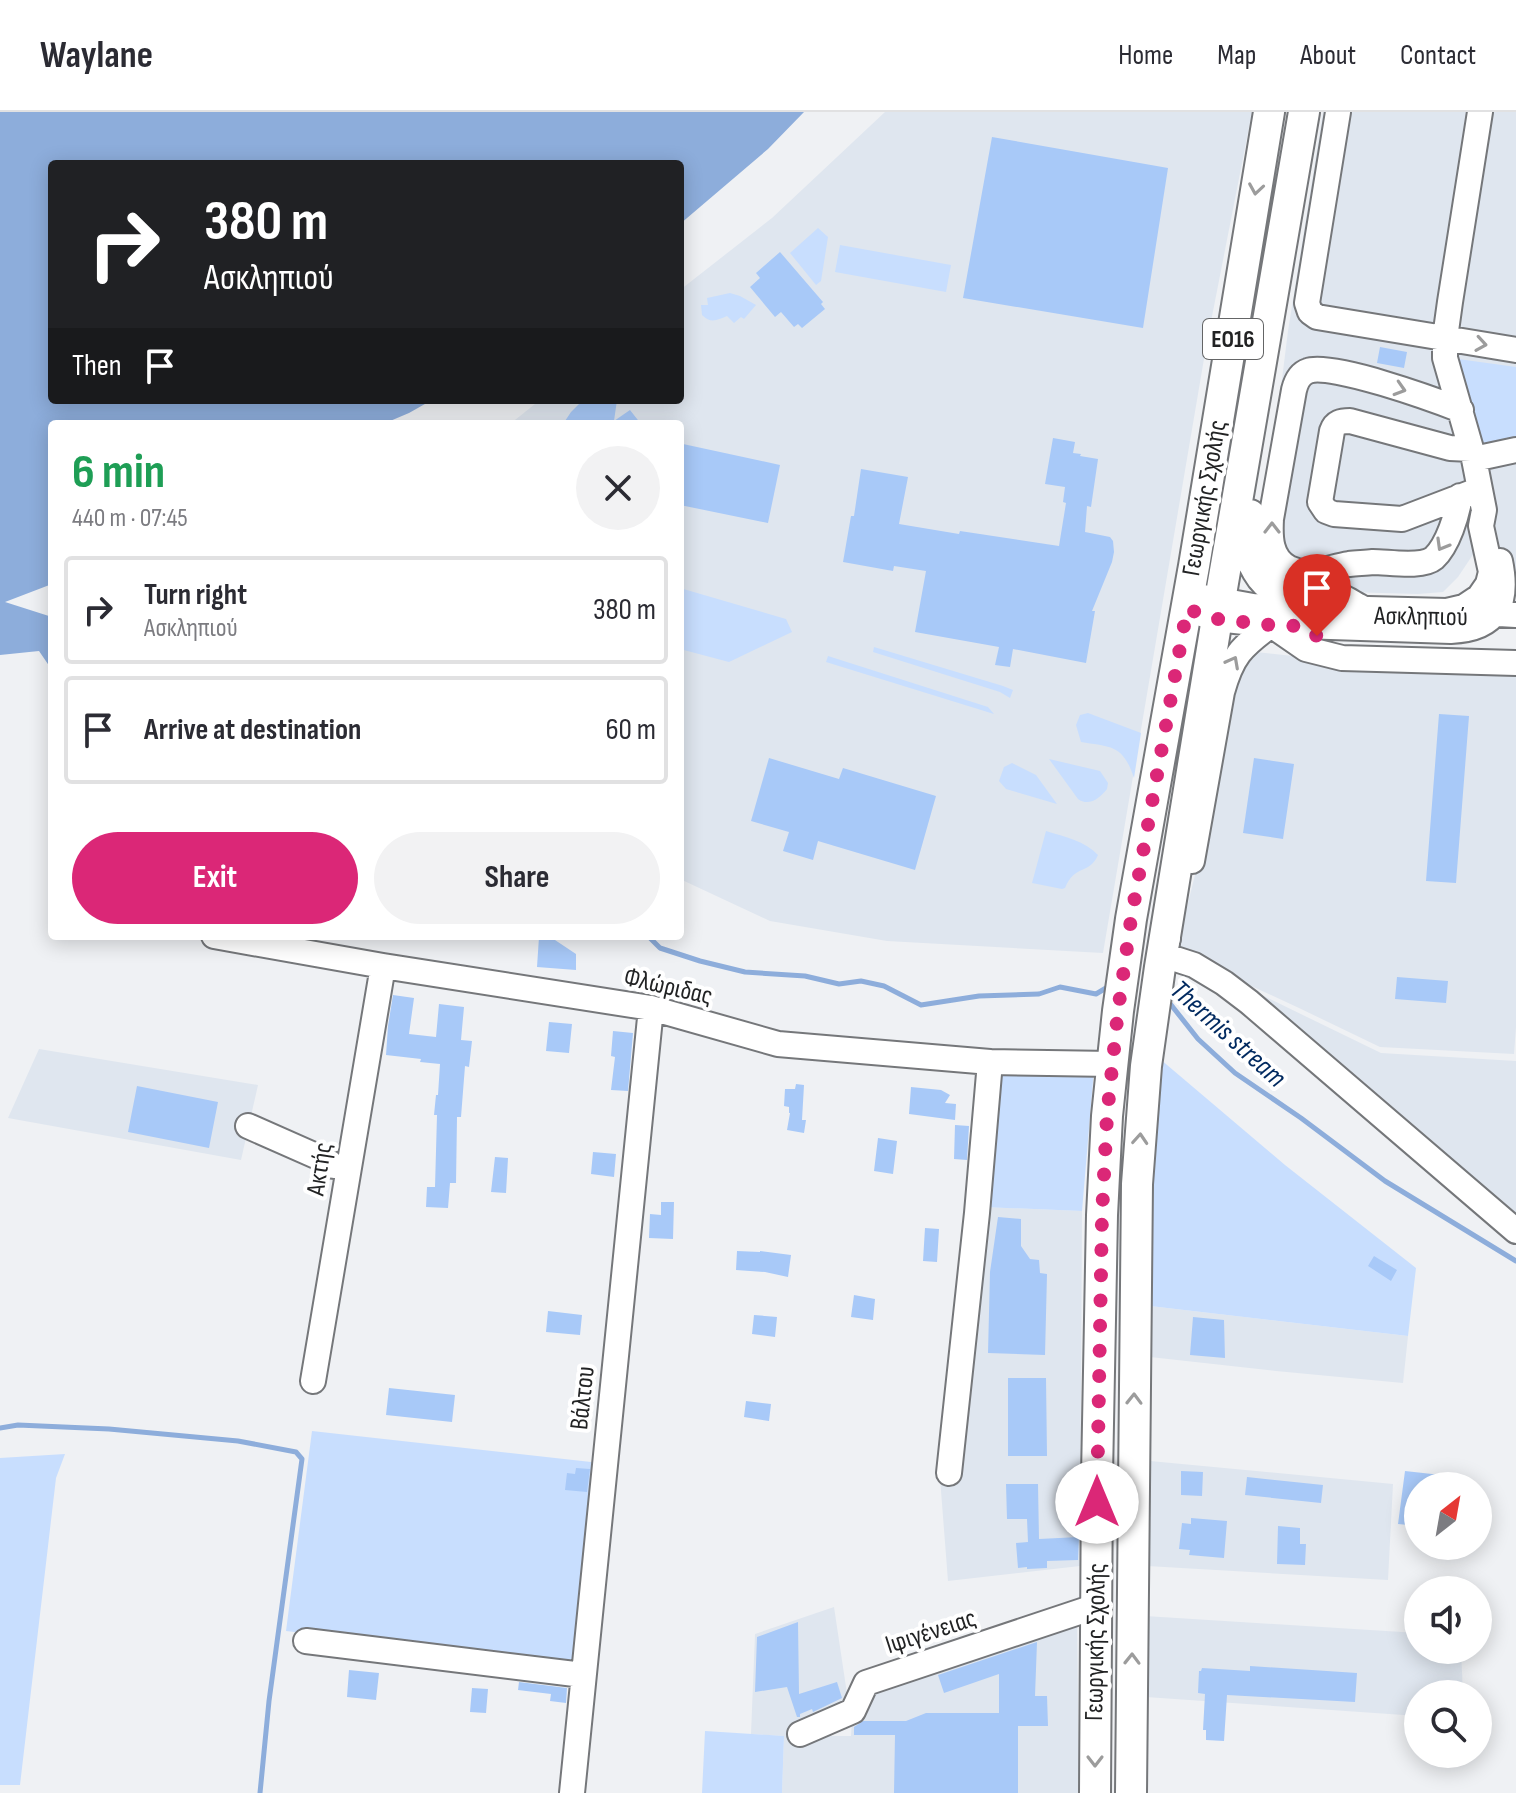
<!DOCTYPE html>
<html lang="en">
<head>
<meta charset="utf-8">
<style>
	:root { --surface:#fff; --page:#f2f2f3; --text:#2b2b33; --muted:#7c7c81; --line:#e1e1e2; --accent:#db2777 }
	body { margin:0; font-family:"Sofia Sans Condensed",sans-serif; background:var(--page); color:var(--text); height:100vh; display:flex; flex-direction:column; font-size:30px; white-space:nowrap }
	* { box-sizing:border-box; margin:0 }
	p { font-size:26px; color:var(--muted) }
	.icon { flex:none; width:44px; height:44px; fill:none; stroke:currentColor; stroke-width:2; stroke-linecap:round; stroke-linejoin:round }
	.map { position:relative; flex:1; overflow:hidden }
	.drawer { position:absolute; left:48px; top:308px; width:636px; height:520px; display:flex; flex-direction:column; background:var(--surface); border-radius:8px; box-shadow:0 4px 20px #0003 }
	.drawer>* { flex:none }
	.hud { position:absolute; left:48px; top:48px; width:636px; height:244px; border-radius:8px; box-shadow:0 4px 20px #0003; background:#202124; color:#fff; overflow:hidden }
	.needle { width:52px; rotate:31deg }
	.tools { position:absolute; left:1404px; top:1360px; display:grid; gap:16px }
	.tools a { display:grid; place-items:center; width:88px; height:88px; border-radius:50%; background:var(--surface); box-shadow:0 4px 20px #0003; font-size:40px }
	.pin { position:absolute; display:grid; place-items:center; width:68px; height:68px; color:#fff; margin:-82px -34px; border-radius:50% 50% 50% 0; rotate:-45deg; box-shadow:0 0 8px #0007 }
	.pin .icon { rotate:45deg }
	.me { position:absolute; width:88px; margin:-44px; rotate:0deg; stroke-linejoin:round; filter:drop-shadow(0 0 6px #0008) }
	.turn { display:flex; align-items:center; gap:28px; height:168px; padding:0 24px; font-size:36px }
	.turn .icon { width:104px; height:104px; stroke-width:2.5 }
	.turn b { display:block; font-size:56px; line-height:68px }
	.then { display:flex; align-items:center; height:76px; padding:0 24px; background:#0003; gap:16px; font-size:30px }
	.round { display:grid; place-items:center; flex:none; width:84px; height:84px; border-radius:42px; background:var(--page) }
	.overview { display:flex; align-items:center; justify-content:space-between; height:136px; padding:0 24px }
	h1 { font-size:48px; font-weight:700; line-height:60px; color:#1e9e55 }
	.cta { display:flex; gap:16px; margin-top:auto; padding:16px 24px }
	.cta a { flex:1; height:92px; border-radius:48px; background:var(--accent); color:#fff; font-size:32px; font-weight:700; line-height:92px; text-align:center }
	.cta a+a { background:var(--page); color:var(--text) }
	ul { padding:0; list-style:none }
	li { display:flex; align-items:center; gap:24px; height:108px; margin:0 16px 12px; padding:0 8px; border:4px solid var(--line); border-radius:8px }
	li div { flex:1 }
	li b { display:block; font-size:30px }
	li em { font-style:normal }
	header { display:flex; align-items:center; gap:48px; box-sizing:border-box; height:112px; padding:0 40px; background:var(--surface); border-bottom:2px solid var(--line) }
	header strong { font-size:38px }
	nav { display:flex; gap:44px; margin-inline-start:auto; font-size:28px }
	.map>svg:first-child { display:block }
</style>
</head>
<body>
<header>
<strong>Waylane</strong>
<nav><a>Home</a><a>Map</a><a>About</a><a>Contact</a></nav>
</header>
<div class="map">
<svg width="1516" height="1681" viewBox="0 0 1516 1681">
	<rect width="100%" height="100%" fill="#eff1f4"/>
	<path fill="#dfe6ef" d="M 885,0 L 1252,0 L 1206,235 L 1103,841 L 887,829 L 770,809 L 680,767 L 680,312 L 510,312 L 540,288 L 680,288 L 680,178 L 772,106 Z
		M 1323,0 L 1516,0 L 1516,481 L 1506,462 L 1458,247 L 1439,243 L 1479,427 L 1474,441 L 1458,465 L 1443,480 L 1418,482 L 1309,479 L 1260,444 L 1288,219 Z
		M 1256,540 L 1329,548 L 1516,558 L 1516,915 L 1514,942 L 1380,935 L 1299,896 L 1176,839 L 1195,763 L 1228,579 L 1234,560 Z
		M 1235,870 L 1381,941 L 1516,949 L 1516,1110 Z
		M 39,937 L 258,973 L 241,1048 L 8,1006 Z
		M 982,1095 L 1082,1099 L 1080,1454 L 948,1469 L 940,1366 Z
		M 1150,1194 L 1408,1224 L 1403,1271 L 1276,1259 L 1150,1245 Z
		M 1150,1349 L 1393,1372 L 1388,1468 L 1147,1454 Z
		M 834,1495 L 849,1595 L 787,1624 L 851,1624 L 852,1607 L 867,1576 L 1077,1505 L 1079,1681 L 782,1681 L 784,1624 L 751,1622 L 755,1522 Z
		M 1145,1504 L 1418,1521 L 1418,1538 L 1461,1538 L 1463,1582 L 1418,1582 L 1418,1604 L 1146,1585 Z"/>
	<path fill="#c8defe" d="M 818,116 L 828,125 L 821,169 L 816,173 L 790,141 Z
		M 840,133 L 951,153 L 946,180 L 835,160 Z
		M 730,181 L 740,184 L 756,193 L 744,207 L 741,205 L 734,211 L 727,204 C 717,208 711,212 702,203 L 701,193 L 708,193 L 707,186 Z
		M 1458,247 L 1516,255 L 1516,330 L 1486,335 L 1478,331 Z
		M 680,476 L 786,507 L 792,520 L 729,550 L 680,537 Z
		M 874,535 L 1003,574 L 1013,578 L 1010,586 L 1000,580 L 873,540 Z
		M 828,544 L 988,595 L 994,602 L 826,550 Z
		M 1088,601 L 1141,621 L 1134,666 C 1123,633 1112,635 1081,630 L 1076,613 L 1080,603 Z
		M 1049,647 L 1100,659 L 1108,671 L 1107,677 C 1100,686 1089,695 1078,687 Z
		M 1012,651 L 1036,663 L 1057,692 L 1006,677 L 999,669 L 1004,655 Z
		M 1046,719 C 1065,725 1085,729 1098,743 C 1089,763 1075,752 1065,776 L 1062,777 L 1032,771 Z
		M 1160,947 L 1285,1053 L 1416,1156 L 1408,1224 L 1150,1194 L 1155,987 Z
		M 994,955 L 1094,957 L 1082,1099 L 982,1095 Z
		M 312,1319 L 600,1351 L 578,1554 L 286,1519 Z
		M 65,1342 L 56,1366 L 20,1673 L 0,1673 L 0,1346 Z
		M 705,1619 L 784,1624 L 782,1681 L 702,1681 Z"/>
	<path fill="#8daddb" d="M 0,0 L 804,0 L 768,37 L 680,112 L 680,52 L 52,52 L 52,288 L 432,288 L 409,301 L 383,312 L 52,312 L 52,472 L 5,490 L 52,505 L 52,558 L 39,539 L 0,543 Z"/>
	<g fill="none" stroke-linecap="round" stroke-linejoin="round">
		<path stroke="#8daddb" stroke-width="5" d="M 648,824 L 660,836 L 700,849 L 745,860 L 805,864 L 839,872 L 861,869 L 884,874 L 921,893 L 979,884 L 1039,882 L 1060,875 L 1096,882 L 1111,873
			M 1168,889 L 1198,927 L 1235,961 L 1301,1006 L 1385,1069 L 1516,1149
			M 0,1316 L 18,1313 L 109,1317 L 238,1329 L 296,1340 L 302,1347 L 269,1589 L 260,1681"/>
	</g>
	<path fill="#a8c9f8" d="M 992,25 L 1168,56 L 1143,216 L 963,186 Z
		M 780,140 L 823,190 L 821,192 L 825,197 L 802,216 L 798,212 L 794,215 L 781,200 L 775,205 L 750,175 L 760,166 L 756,161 Z
		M 1380,235 L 1407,240 L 1404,256 L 1377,251 Z
		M 583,288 L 617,288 L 614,309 L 630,298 L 641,312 L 563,312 L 571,300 Z
		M 1053,326 L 1075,330 L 1073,341 L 1081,342 L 1080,344 L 1098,347 L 1091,395 L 1087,394 L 1085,420 L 1110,425 L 1113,429 L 1114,440 L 1112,450 L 1092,499 L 1095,499 L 1086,551 L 1013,537 L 1010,555 L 995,553 L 999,535 L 915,520 L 926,459 L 894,454 L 893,459 L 843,450 L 851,404 L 854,404 L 861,357 L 908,365 L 899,412 L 959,422 L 960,419 L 1059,434 L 1066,391 L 1063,390 L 1065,375 L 1045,372 Z
		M 683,332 L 780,353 L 768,411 L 680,393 L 680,347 Z
		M 1439,602 L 1469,604 L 1456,771 L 1426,769 Z
		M 769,646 L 839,667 L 843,656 L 936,684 L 915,758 L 818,729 L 813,748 L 783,739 L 789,720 L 751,709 Z
		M 1254,646 L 1294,652 L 1283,727 L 1243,721 Z
		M 539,825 L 555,828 L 576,842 L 576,858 L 537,855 Z
		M 1397,865 L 1448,869 L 1446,891 L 1395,887 Z
		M 393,883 L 414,886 L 409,922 L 436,925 L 439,892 L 464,895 L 461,928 L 472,929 L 469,955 L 465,954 L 461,1005 L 457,1005 L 456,1071 L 450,1071 L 448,1096 L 426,1095 L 427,1075 L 435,1075 L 437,1003 L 434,1003 L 436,983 L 438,983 L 440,952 L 420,950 L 421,947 L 386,943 L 388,914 Z
		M 549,910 L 572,912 L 569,941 L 546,939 Z
		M 613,919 L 633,921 L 628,979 L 611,978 L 615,945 L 611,944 Z
		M 796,972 L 804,973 L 802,1008 L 806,1008 L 804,1021 L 787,1018 L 790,1001 L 789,1001 L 789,995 L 784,994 L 785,977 L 795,977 Z
		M 137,974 L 218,990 L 209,1036 L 128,1020 Z
		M 911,975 L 941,978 L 950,983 L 945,991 L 956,992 L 955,1008 L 909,1002 Z
		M 955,1013 L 969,1014 L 967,1048 L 954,1047 Z
		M 878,1026 L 897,1029 L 893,1062 L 874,1059 Z
		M 593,1040 L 616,1042 L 614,1065 L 591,1062 Z
		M 495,1045 L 508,1046 L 506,1081 L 491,1080 Z
		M 661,1090 L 674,1090 L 673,1127 L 649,1126 L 650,1102 L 661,1103 Z
		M 998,1105 L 1021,1107 L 1021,1134 L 1030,1147 L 1039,1148 L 1040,1161 L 1047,1162 L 1045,1243 L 988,1241 L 990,1160 Z
		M 925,1116 L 939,1117 L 937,1150 L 923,1149 Z
		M 737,1139 L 760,1140 L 760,1139 L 791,1143 L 788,1165 L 765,1160 L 736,1158 Z
		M 1374,1144 L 1397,1158 L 1391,1169 L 1368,1154 Z
		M 854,1183 L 875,1187 L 873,1208 L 851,1205 Z
		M 548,1199 L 582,1203 L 580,1223 L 546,1220 Z
		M 754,1203 L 777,1205 L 775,1225 L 752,1222 Z
		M 1193,1205 L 1224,1208 L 1225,1246 L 1190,1243 Z
		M 1008,1266 L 1046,1266 L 1047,1344 L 1008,1344 Z
		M 389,1276 L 455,1283 L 452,1310 L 386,1303 Z
		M 746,1289 L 771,1292 L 769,1309 L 744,1305 Z
		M 576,1356 L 590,1357 L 587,1380 L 565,1378 L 567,1361 L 575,1362 Z
		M 1181,1359 L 1203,1360 L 1202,1384 L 1181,1383 Z
		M 1405,1359 L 1459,1365 L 1459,1374 L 1418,1374 L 1418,1414 L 1398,1412 Z
		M 1247,1365 L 1323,1373 L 1321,1391 L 1245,1383 Z
		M 1006,1372 L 1038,1372 L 1039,1427 L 1079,1425 L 1078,1448 L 1047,1449 L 1047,1456 L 1027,1457 L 1027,1455 L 1018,1456 L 1016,1431 L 1028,1430 L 1027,1407 L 1007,1407 Z
		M 1191,1406 L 1227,1409 L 1224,1446 L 1189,1443 L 1190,1438 L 1179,1437 L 1182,1411 L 1191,1412 Z
		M 1278,1414 L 1300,1416 L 1300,1432 L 1306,1432 L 1305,1453 L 1277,1452 Z
		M 798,1510 L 799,1582 L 837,1570 L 842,1586 L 813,1600 L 812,1597 L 800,1602 L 800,1605 L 797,1605 L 787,1575 L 755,1580 L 757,1525 Z
		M 1037,1530 L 1035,1584 L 1047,1584 L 1048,1614 L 1018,1614 L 1018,1681 L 894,1681 L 895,1623 L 854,1623 L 854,1615 L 863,1609 L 906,1609 L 926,1601 L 999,1601 L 999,1562 L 944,1581 L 938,1563 Z
		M 1250,1554 L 1357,1561 L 1355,1590 L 1227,1583 L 1224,1629 L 1206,1628 L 1206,1618 L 1203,1618 L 1205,1582 L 1198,1581 L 1199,1559 L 1201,1559 L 1202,1556 L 1250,1559 Z
		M 349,1558 L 379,1561 L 376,1588 L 347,1585 Z
		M 519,1570 L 567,1576 L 566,1591 L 550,1589 L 551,1582 L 518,1578 Z
		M 472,1576 L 488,1577 L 486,1601 L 470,1600 Z"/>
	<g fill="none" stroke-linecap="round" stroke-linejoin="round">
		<g stroke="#75777a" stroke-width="28">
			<path id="minor" d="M 1338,0 L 1307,191 L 1310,200 L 1317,205 L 1516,238
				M 1474,347 L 1516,338
				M 1470,381 L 1402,407 L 1334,402 L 1326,399 L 1320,390 L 1332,319 C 1335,310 1341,309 1350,309 L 1450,336 L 1471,337
				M 1460,384 C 1457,403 1448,433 1434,446 C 1422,456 1389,450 1373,450 C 1365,451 1357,451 1349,452 C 1329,455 1309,466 1289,456 C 1270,446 1270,425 1271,407 L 1294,278 C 1296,270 1299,262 1308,259 C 1331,250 1435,288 1461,298
				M 1203,485 L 1253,494 L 1447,499 L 1516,503
				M 1187,497 L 1217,507 L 1271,513 L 1451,519 C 1497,517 1509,492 1500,449
				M 1447,499 L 1464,495 L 1479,485 L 1488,472 L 1491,460 L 1481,414 L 1484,398 L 1474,347 L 1445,246 L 1445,226 L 1450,190 L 1480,0
				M 1271,513 L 1306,537 L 1342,546 L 1516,551
				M 1192,749 L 1222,580 C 1232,544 1241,535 1271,513
				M 214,824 L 383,854 L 651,896 L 778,932 L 990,950 L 1112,952
				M 1168,826 L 1163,843 L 1194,853 L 1224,871 L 1249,890 L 1516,1119
				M 248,1014 L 325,1048 L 334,1054
				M 313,1269 L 383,854
				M 949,1361 L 977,1101 L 990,950
				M 306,1529 L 583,1563
				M 800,1622 L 853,1599 L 866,1571 L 1097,1494
				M 572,1681 L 651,896"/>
		</g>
		<g stroke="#75777a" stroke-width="34">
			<path id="major" d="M 1250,403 C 1247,422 1246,440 1257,458 C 1277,493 1309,479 1341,488 C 1347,490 1352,494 1358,497
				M 1095,1681 L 1097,1364 L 1102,1103 L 1107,1004 L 1118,899 L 1131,807 L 1194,454 L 1269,0
				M 1131,1681 L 1137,1072 L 1146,954 L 1160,855 L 1220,488 L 1304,0"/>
		</g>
		<use href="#minor" stroke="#fff" stroke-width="24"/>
		<use href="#major" stroke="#fff" stroke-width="30"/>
	</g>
	<defs><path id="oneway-chevron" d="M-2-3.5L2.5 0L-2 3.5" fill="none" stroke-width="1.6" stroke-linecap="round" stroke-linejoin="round" transform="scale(2)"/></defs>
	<g stroke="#9c9c9c">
		<use href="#oneway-chevron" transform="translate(1256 77) rotate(99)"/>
		<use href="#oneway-chevron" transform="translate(1481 232) rotate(9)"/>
		<use href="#oneway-chevron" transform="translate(1400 277) rotate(17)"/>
		<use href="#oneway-chevron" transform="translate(1272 416) rotate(-90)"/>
		<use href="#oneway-chevron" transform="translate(1442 433) rotate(120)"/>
		<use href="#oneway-chevron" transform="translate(1233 550) rotate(-62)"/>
		<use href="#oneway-chevron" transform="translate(1140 1027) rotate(-86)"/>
		<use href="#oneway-chevron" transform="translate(1134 1287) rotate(-89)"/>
		<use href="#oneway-chevron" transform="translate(1132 1547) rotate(-89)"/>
		<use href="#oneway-chevron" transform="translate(1095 1649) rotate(90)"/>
	</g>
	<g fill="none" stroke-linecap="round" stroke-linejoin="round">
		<path stroke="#db2777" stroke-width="14" stroke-dasharray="0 25.2" d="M 1097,1390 L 1102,1103 L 1107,1004 L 1118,899 L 1131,807 L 1187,497 L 1217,507 L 1271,513 L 1298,514 L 1317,524"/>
	</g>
	<g text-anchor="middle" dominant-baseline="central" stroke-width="8" stroke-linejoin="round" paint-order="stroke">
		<rect fill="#fff" stroke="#646566" stroke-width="2" x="1203" y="207" width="60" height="40" rx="6"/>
		<g font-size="24" font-weight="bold" fill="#222324">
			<text x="1233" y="227">ΕΟ16</text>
		</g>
		<g font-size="26" fill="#222324" stroke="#fff">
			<text transform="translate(1205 386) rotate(-80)">Γεωργικής Σχολής</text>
			<text transform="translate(1421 505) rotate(1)">Ασκληπιού</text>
			<text transform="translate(668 875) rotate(13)">Φλώριδας</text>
			<text transform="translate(320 1057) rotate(-81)">Ακτής</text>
			<text transform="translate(583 1286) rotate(-84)">Βάλτου</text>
			<text transform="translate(931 1520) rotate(-18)">Ιφιγένειας</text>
			<text transform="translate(1096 1530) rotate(-89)">Γεωργικής Σχολής</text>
		</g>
		<g font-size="28" font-style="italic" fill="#00295f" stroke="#fff">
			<text transform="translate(1228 922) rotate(42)">Thermis stream</text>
		</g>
	</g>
</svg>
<div class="tools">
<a><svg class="needle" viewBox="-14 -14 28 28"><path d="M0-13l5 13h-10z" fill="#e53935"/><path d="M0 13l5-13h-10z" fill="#7c7c81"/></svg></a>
<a><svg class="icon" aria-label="sound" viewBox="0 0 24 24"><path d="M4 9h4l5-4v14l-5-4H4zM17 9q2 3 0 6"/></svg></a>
<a><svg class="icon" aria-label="search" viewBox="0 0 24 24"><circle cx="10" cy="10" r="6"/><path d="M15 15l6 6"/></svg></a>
</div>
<div class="pin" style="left:1317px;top:524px;background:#d93025"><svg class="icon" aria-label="arrive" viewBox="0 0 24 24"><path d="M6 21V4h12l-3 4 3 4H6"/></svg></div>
<svg class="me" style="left:1097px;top:1390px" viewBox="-20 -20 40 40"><circle r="19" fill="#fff"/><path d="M0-13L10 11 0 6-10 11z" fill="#db2777"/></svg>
<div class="hud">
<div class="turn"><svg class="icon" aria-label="right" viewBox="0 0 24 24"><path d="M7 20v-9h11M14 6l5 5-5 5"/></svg><div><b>380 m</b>Ασκληπιού</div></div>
<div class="then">Then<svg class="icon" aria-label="arrive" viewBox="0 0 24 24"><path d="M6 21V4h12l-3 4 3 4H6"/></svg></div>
</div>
<section class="drawer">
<div class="overview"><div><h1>6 min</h1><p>440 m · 07:45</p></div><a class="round"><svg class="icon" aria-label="close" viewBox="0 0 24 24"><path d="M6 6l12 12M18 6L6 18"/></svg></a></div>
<ul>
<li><svg class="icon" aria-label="right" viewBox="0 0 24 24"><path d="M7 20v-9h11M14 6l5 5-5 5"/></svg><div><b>Turn right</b><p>Ασκληπιού</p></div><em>380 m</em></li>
<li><svg class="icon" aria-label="arrive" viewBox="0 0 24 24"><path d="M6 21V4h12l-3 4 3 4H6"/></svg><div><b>Arrive at destination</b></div><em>60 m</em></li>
</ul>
<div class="cta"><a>Exit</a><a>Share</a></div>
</section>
</div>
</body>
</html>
